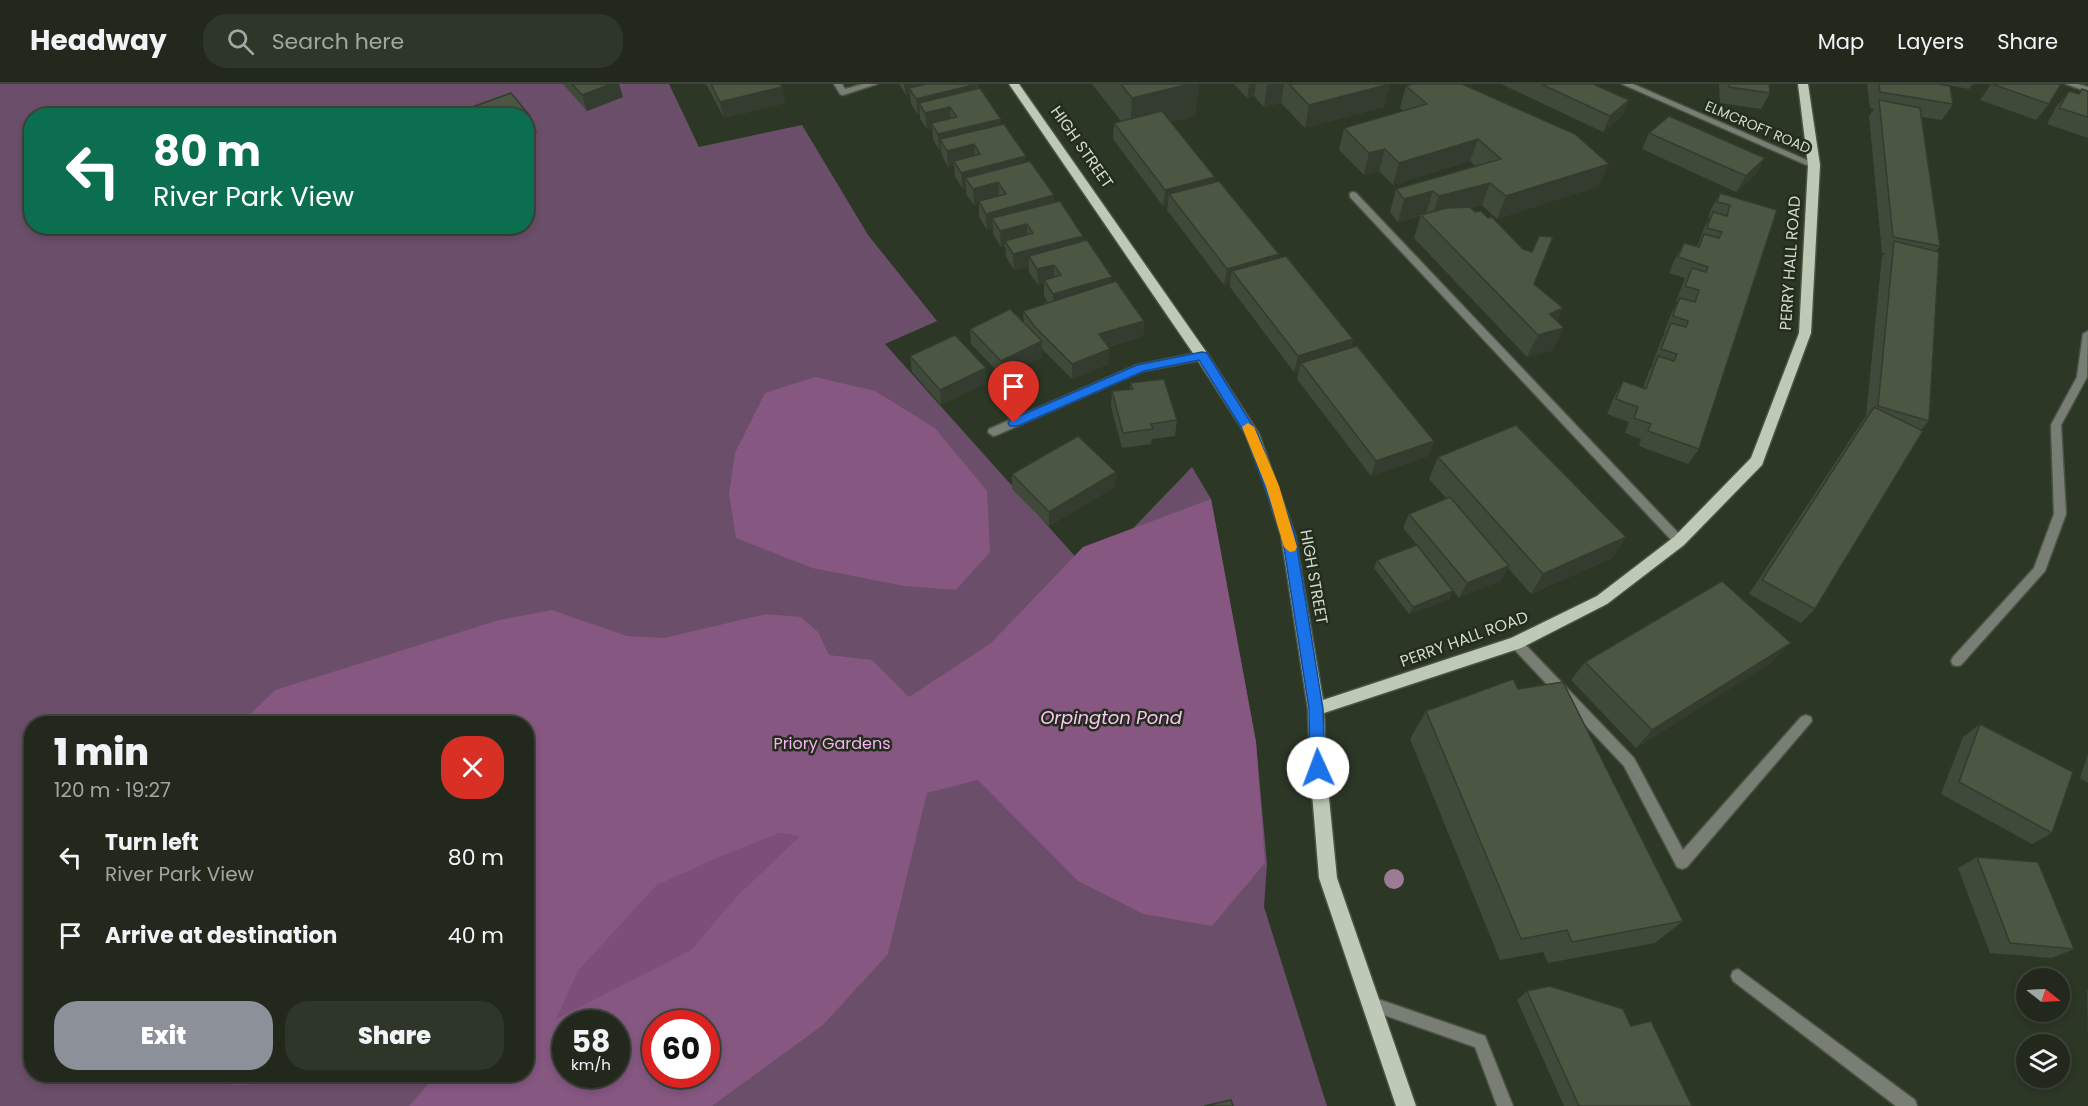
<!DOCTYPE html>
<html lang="en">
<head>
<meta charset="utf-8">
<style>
	:root { --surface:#22291c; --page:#2e3529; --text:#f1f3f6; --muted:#a2a6a3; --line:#3f453b; --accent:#8c9099 }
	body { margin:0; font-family:Poppins,sans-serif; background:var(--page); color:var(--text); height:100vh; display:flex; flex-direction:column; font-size:22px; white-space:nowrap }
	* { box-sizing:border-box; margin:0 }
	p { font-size:20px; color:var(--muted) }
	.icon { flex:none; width:33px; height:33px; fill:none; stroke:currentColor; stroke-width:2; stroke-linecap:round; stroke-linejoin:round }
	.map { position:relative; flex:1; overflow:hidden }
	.details { position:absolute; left:24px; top:632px; width:510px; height:366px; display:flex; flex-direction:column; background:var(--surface); border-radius:24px; box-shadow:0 3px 9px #0003,0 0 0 2px var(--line) }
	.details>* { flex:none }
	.hud { position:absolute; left:24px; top:24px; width:510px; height:126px; border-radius:24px; box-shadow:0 3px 9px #0003,0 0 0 2px var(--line); background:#0b6e4f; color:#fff; overflow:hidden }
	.needle { width:39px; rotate:108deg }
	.controls { position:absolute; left:2016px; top:884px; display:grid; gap:12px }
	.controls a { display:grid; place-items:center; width:54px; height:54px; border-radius:50%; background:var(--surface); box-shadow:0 3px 9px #0003,0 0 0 2px var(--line); font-size:30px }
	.speed { position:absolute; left:552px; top:926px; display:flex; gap:12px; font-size:30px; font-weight:700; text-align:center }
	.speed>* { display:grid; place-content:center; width:78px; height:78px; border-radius:50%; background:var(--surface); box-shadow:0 3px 9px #0003,0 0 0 2px var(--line); line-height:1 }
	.speed small { font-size:15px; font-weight:400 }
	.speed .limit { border:9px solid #d22; background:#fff; color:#111 }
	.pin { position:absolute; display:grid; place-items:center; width:51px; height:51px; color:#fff; margin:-62px -26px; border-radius:50% 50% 50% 0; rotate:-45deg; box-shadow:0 0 6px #0007 }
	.pin .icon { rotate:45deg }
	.me { position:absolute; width:66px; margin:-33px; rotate:358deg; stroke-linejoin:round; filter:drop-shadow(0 0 4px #0008) }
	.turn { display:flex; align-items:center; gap:21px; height:126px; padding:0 30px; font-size:27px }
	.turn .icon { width:78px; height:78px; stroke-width:2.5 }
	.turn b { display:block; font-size:42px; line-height:51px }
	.round { display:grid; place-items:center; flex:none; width:63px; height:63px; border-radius:24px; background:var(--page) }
	.headline { display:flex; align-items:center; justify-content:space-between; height:102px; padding:0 30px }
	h1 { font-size:36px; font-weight:800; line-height:45px }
	.button { display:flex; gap:12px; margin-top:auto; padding:12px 30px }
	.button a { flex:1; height:69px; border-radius:24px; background:var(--accent); color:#fff; font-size:24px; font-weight:800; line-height:69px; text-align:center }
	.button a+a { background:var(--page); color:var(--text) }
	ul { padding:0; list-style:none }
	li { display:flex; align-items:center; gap:18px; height:78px; padding:0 30px }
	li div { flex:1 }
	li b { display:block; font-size:22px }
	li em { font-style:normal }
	header { display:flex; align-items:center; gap:36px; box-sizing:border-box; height:84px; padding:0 30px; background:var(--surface); border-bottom:2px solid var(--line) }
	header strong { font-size:28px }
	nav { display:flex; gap:33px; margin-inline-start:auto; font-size:21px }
	.search { width:420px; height:54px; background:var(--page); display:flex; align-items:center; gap:15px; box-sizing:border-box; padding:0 21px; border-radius:24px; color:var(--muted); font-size:22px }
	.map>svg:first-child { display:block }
</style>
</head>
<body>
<header>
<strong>Headway</strong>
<div class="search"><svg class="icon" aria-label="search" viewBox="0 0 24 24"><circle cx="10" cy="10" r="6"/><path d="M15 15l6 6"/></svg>Search here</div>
<nav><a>Map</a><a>Layers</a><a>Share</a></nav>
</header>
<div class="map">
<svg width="2088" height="1022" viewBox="0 0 2088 1022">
	<rect width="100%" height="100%" fill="#2d3726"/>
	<path fill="#6b4e69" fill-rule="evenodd" d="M 0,0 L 669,0 L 699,63 L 802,41 L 868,151 L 937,237 L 885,260 L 1090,489 L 1192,383 L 1211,415 L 1256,658 L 1267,780 L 1264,823 L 1327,1022 L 0,1022 ZM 32,32 L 526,32 L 526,142 L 32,142 ZM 32,639 L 526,639 L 526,990 L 32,990 ZM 566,939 L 616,939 L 616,990 L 566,990 ZM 656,939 L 706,939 L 706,990 L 656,990 Z"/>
	<path fill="#7c4f79" d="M 780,749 L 801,751 L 735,814 L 691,866 L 555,936 L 578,887 L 657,801 L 724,771 Z"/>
	<path fill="#855781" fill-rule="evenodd" d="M 815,293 L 875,307 L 935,344 L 987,407 L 990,468 L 956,506 L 904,502 L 812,484 L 736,454 L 729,410 L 735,369 L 765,309 Z
		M 1211,415 L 1256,658 L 1265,779 L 1212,842 L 1143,830 L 1078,797 L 978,696 L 927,709 L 888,870 L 823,941 L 712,1022 L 409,1022 L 437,990 L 526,990 L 526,639 L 241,639 L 275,606 L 499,536 L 552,526 L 627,552 L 664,554 L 766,530 L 801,533 L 818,548 L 829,571 L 872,576 L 909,613 L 991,559 L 1083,463 ZM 780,749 L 800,752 L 735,814 L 691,866 L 556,935 L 578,887 L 657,801 L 724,771 ZM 566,939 L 616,939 L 616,990 L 566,990 ZM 656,939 L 706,939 L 706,990 L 656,990 Z
		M 118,990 L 340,990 L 334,995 L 237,1001 Z"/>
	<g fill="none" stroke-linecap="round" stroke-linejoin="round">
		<g stroke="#4b5444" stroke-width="3">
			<path id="lane" d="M 1353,108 L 1356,109 L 1683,454 L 1685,457 L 1683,460 L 1675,460 L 1350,113 L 1350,109 Z
				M 2088,247 L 2087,293 L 2061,341 L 2066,430 L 2045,487 L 1961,581 L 1957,582 L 1953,581 L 1951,577 L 1953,573 L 2034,484 L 2054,430 L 2051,341 L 2077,293 L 2083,250 Z
				M 1516,554 L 1520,555 L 1634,674 L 1683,766 L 1801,633 L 1806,631 L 1811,633 L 1812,637 L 1687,783 L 1682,785 L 1677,783 L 1624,682 L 1512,563 L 1510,559 L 1512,555 Z
				M 1738,885 L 1915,1016 L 1917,1022 L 1896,1022 L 1733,897 L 1731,892 L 1733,887 Z
				M 1372,913 L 1485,952 L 1513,1022 L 1497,1022 L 1475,963 L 1367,925 L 1365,920 L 1367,915 Z"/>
		</g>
		<g stroke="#4b5444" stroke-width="3">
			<path id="street" d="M 834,0 L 842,0 L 845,5 L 863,0 L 877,0 L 843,11 L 840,10 Z
				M 1622,0 L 1633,0 L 1818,81 L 1817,83 L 1811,83 Z
				M 2066,0 L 2078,0 L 2088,3 L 2088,8 Z
				M 1202,268 L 1207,272 L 1206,275 L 1143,287 L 997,351 L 993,352 L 988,348 L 989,345 L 1137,281 Z"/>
		</g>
		<g stroke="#4b5444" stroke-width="3">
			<path id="primary" d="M 1009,0 L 1019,0 L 1207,269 L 1259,350 L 1295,451 L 1323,616 L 1511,554 L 1597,512 L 1674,453 L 1751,374 L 1799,249 L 1808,81 L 1798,0 L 1808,0 L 1820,81 L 1811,249 L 1762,381 L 1684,461 L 1607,520 L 1521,564 L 1324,629 L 1326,684 L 1337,794 L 1416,1022 L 1396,1022 L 1319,794 L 1310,684 L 1308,625 L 1281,451 L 1265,402 L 1246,351 L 1197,275 Z"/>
		</g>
		<use href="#lane" fill="#797e75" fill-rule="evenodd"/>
		<use href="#street" fill="#797e75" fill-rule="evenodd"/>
		<use href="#primary" fill="#bec9b6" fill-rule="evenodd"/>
	</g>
	<circle fill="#9c7b96" cx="1394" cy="795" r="10"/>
	<path fill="#404a3a" d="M 563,0 L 619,0 L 623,13 L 587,27 Z
		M 706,0 L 780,0 L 782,3 L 785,19 L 724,34 Z
		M 899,0 L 978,0 L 978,5 L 1026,78 L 1054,111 L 1054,119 L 1112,198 L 1144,237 L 1143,252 L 1109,263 L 1109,280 L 1072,295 L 1042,265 L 1042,273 L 1002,292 L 971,260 L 970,245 L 1024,239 L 1023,227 L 1048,219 L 1044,212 L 1044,199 L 1038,201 L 1029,188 L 1029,182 L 1014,186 L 1006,173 L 1005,162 L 1001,163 L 993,150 L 993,144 L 987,146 L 979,133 L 979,119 L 974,121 L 966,110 L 966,104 L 963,105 L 955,93 L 954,81 L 948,83 L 942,71 L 941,66 L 939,66 L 933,55 L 932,44 L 927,45 L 920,35 L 920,30 L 918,31 L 911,20 L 910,10 L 906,11 Z
		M 1092,0 L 1199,0 L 1195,32 L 1171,38 L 1215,93 L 1214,98 L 1278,174 L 1353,255 L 1351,264 L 1434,357 L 1428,372 L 1371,392 L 1297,295 L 1299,286 L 1294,288 L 1230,203 L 1230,199 L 1224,201 L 1167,126 L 1168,120 L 1163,122 L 1113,55 L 1114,39 L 1121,37 Z
		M 1234,0 L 1390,0 L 1384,23 L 1305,44 L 1281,19 L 1264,23 L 1254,12 L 1247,14 Z
		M 1501,0 L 1593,0 L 1629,16 L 1622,32 L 1603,48 Z
		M 1719,0 L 1769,0 L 1770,9 L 1761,25 L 1720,19 Z
		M 1867,0 L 1938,0 L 1953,20 L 1942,36 L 1922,33 L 1940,162 L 1936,167 L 1929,337 L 1921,346 L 1815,525 L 1801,539 L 1749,510 L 1861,339 L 1866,332 L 1882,172 L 1885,169 L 1882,169 L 1869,32 L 1874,25 L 1870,24 Z
		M 1941,0 L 1973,0 L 1969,5 Z
		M 1991,0 L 2061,0 L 2049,20 L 2036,36 L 1980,16 Z
		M 1406,2 L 1599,102 L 1497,135 L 1482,121 L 1471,124 L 1534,200 L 1563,224 L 1557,236 L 1553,266 L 1527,273 L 1414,154 L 1421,131 L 1426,130 L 1398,138 L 1390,128 L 1396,105 L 1476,83 L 1470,77 L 1393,101 L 1379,87 L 1364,91 L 1339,66 L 1344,44 L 1403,27 L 1400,24 Z
		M 2082,5 L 2088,7 L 2088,54 L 2047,40 L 2056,23 L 2069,7 L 2078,10 Z
		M 1649,49 L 1756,90 L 1736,108 L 1642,65 Z
		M 1720,109 L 1777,126 L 1699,365 L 1688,380 L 1639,362 L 1641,355 L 1625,349 L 1629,338 L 1607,330 L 1614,313 L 1623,297 L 1643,304 L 1649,287 L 1653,281 L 1652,280 L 1662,254 L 1665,249 L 1664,248 L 1671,230 L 1678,218 L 1676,217 L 1685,194 L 1669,189 L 1675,175 L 1684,159 L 1697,163 L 1704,144 L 1710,134 L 1708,134 L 1711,125 Z
		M 910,272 L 986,299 L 941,321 L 912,288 Z
		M 1130,299 L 1177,336 L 1175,352 L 1152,355 L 1151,360 L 1122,364 L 1111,323 L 1112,307 L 1130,305 Z
		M 1438,373 L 1626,453 L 1612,474 L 1531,510 L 1508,484 L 1501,496 L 1459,514 L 1432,480 L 1450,515 L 1409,530 L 1374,484 L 1377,476 L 1417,461 L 1403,444 L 1409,430 L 1447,415 L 1429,395 Z
		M 1116,388 L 1115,403 L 1049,442 L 1012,405 L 1012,390 Z
		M 1585,578 L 1772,578 L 1636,664 L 1571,596 Z
		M 1518,605 L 1683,837 L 1655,859 L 1548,879 L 1543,868 L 1500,876 L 1410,655 L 1426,627 Z
		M 1980,640 L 2052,749 L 2032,760 L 1941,710 L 1963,653 Z
		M 2088,670 L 2088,699 L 2080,694 Z
		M 1977,773 L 2074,865 L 2052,874 L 1990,869 L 1958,784 Z
		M 2088,906 L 2088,958 L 2087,907 Z
		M 1527,907 L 1631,942 L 1692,1022 L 1564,1022 L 1517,916 Z"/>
	<path fill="#343c2f" d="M 611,0 L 619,0 L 623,13 L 587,27 L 582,11 Z
		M 904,0 L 930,0 L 909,4 L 910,10 L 906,11 Z
		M 977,0 L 978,16 L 919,19 L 920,30 L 918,31 L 916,15 Z
		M 1189,0 L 1199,0 L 1195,32 L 1130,49 L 1132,14 Z
		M 1249,0 L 1256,0 L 1254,12 L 1247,14 Z
		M 1270,0 L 1284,0 L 1281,19 L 1264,23 L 1267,1 Z
		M 1390,0 L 1384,23 L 1305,44 L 1309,21 Z
		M 782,3 L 785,19 L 724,34 L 720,18 Z
		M 1629,16 L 1622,32 L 1603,48 L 1610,32 Z
		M 950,23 L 951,39 L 931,39 L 932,44 L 927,45 L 925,29 Z
		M 530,32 L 537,48 L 526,52 L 526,34 Z
		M 1001,35 L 1002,51 L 940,55 L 941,66 L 939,66 L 938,50 Z
		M 1478,55 L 1470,77 L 1393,101 L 1399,79 Z
		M 974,60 L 975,76 L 954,77 L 954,81 L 948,83 L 947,67 Z
		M 1385,65 L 1379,87 L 1364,91 L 1369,69 Z
		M 1026,72 L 1027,88 L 965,94 L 966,104 L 963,105 L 961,89 Z
		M 1765,74 L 1756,90 L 1736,108 L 1746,92 Z
		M 1609,80 L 1599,102 L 1497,135 L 1506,112 Z
		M 1215,93 L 1213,109 L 1169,110 L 1168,120 L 1163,122 L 1165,106 Z
		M 998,98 L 999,114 L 979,117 L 979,119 L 974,121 L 973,105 Z
		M 1490,99 L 1482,121 L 1431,135 L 1439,112 Z
		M 1433,107 L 1426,129 L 1398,138 L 1404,115 Z
		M 1054,111 L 1054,127 L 992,134 L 993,144 L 987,146 L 986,130 Z
		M 1027,140 L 1027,156 L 1005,157 L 1005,162 L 1001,163 L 1000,147 Z
		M 1083,152 L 1082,168 L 1029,172 L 1029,182 L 1014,186 L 1013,170 Z
		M 1279,170 L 1276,186 L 1232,187 L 1230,199 L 1224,201 L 1227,185 Z
		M 1054,181 L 1054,196 L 1044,196 L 1044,199 L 1038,201 L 1037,185 Z
		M 1112,193 L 1111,209 L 1053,226 L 1053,210 Z
		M 1563,224 L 1552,246 L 1564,244 L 1553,266 L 1527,273 L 1538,251 L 1550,230 Z
		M 1144,237 L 1143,252 L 1098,266 L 1099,250 Z
		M 1353,255 L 1349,271 L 1301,279 L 1299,286 L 1294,288 L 1298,272 Z
		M 1042,257 L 1042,273 L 1002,292 L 1001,277 Z
		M 1110,265 L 1109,280 L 1072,295 L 1072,280 Z
		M 986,284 L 986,299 L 941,321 L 940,306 Z
		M 1434,357 L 1428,372 L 1371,392 L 1376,377 Z
		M 1116,388 L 1115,403 L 1049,442 L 1049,428 Z
		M 1626,453 L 1612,474 L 1531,510 L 1543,490 Z
		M 1509,482 L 1501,496 L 1459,514 L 1467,499 Z
		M 1453,507 L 1450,515 L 1409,530 L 1413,523 Z
		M 1791,559 L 1772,578 L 1636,664 L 1652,646 Z"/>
	<path fill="#4b5643" stroke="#343c2f" stroke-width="1.5" d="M 572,0 L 611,0 L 582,11 Z
		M 711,0 L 780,0 L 782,3 L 720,18 Z
		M 927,0 L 977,0 L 916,15 L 909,4 Z
		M 1121,0 L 1189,0 L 1132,14 Z
		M 1289,0 L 1390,0 L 1309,21 Z
		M 1413,0 L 1462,0 L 1575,50 L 1609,80 L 1506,112 L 1490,99 L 1439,112 L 1433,107 L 1404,115 L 1396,105 L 1501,75 L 1478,55 L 1399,79 L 1385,65 L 1369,69 L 1344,44 L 1427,20 L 1406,2 Z
		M 1541,0 L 1593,0 L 1629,16 L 1610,32 Z
		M 1728,0 L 1769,0 L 1770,9 L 1729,3 Z
		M 1879,0 L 1938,0 L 1950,2 L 1953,20 L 1880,8 Z
		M 1992,0 L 2061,0 L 2049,20 Z
		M 980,4 L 1001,35 L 938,50 L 931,39 L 957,33 L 950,23 L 925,29 L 919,19 Z
		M 2082,5 L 2088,7 L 2088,33 L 2059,24 L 2069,7 L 2079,10 Z
		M 511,9 L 530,32 L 526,34 L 526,32 L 454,32 L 453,30 Z
		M 1879,16 L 1920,24 L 1940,162 L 1893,153 Z
		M 1162,27 L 1215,93 L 1165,106 L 1114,39 Z
		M 1669,32 L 1765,74 L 1746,92 L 1649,49 Z
		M 1004,40 L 1026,72 L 961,89 L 954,77 L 980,70 L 974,60 L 947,67 L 940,55 Z
		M 1030,77 L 1054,111 L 986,130 L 979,117 L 1006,110 L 998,98 L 973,105 L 965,94 Z
		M 1219,97 L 1279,170 L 1227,185 L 1169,110 Z
		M 1720,109 L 1777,126 L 1699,365 L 1648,347 L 1651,340 L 1634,334 L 1638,323 L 1616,315 L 1623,297 L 1646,305 L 1658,272 L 1674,277 L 1677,270 L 1661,265 L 1671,239 L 1686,243 L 1688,237 L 1673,232 L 1676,223 L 1680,214 L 1695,218 L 1699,206 L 1685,202 L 1692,184 L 1706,188 L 1708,183 L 1678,173 L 1684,159 L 1699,163 L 1704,150 L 1719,154 L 1722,148 L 1707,144 L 1713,128 L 1727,132 L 1730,121 L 1717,118 Z
		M 1060,117 L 1083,152 L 1013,170 L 1005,157 L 1033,149 L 1027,140 L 1000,147 L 992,134 Z
		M 1470,123 L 1475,128 L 1481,127 L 1488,134 L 1492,133 L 1523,165 L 1532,168 L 1539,152 L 1553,153 L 1534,200 L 1563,224 L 1550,230 L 1564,244 L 1538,251 L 1421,131 L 1446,124 Z
		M 1087,156 L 1112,193 L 1053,210 L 1044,196 L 1061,191 L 1054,181 L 1037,185 L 1029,172 Z
		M 1894,157 L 1939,168 L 1929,337 L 1878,322 Z
		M 1286,172 L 1353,255 L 1298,272 L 1232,187 Z
		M 1116,197 L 1144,237 L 1099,250 L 1110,265 L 1072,280 L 1036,244 L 1023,227 Z
		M 1010,225 L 1042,257 L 1001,277 L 970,245 Z
		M 955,251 L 986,284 L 940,306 L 910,272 Z
		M 1357,262 L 1434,357 L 1376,377 L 1301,279 Z
		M 1164,295 L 1177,336 L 1151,340 L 1153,345 L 1123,349 L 1112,307 L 1133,305 L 1130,299 Z
		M 1874,323 L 1923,347 L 1815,525 L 1762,496 Z
		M 1516,341 L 1626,453 L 1543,490 L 1438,373 Z
		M 1078,352 L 1116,388 L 1049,428 L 1012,390 Z
		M 1450,413 L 1509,482 L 1467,499 L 1409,430 Z
		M 1417,461 L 1453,507 L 1413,523 L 1377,476 Z
		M 1722,497 L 1791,559 L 1652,646 L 1585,578 Z
		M 1513,595 L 1518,605 L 1563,598 L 1683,837 L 1572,858 L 1567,846 L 1521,855 L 1426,627 Z
		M 1980,640 L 2073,688 L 2052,749 L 1959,698 Z
		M 1977,773 L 2038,778 L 2074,865 L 2010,859 Z
		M 1550,902 L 1623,925 L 1631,942 L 1651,937 L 1692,1022 L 1579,1022 L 1527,907 Z
		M 1231,1016 L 1233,1022 L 1204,1022 Z"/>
	<path fill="#1a73e8" stroke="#114b97" stroke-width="1.5" d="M 1202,268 L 1207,269 L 1258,350 L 1295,451 L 1323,625 L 1325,684 L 1323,689 L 1318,691 L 1313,689 L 1310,684 L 1309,625 L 1282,451 L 1246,351 L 1199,276 L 1144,287 L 1018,342 L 1010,342 L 1008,339 L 1010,336 L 1137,281 Z"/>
	<path fill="#f59e0b" d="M 1248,339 L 1254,343 L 1279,402 L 1297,463 L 1295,467 L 1290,468 L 1284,463 L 1266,402 L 1242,343 Z"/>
	<g text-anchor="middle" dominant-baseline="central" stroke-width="5" stroke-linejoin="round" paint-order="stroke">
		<g font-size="14" fill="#d2d8cd" stroke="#232d1c">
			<text transform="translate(1758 43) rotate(23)">ELMCROFT ROAD</text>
		</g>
		<g font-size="16" fill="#d2d8cd" stroke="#232d1c">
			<text transform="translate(1082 63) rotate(55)">HIGH STREET</text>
			<text transform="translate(1790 179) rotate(-86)">PERRY HALL ROAD</text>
			<text transform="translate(1314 493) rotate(80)">HIGH STREET</text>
			<text transform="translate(1464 555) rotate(-20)">PERRY HALL ROAD</text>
		</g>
		<g font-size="16" fill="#f7b2f2" stroke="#232d1c">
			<text x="832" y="659">Priory Gardens</text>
		</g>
		<g font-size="18" font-style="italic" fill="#fbc3f6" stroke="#232d1c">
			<text x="1111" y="633">Orpington Pond</text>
		</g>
	</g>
</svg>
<div class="controls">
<a><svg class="needle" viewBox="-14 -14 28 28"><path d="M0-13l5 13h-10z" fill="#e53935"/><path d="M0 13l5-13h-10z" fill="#a2a6a3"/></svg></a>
<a><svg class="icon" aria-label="layers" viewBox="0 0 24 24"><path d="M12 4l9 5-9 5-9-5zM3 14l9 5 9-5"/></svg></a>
</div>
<div class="speed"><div>58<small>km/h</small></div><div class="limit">60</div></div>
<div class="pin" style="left:1014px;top:339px;background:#d93025"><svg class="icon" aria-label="arrive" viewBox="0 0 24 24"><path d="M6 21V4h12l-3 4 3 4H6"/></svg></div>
<svg class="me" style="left:1318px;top:684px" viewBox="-20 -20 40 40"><circle r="19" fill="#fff"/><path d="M0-13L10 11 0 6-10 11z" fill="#1a73e8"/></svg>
<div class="hud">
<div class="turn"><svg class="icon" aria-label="left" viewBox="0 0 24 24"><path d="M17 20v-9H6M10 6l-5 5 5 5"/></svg><div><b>80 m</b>River Park View</div></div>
</div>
<section class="details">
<div class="headline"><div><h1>1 min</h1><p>120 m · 19:27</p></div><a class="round" style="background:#d93025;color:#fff"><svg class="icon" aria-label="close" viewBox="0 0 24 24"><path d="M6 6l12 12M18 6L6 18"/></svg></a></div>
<ul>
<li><svg class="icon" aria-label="left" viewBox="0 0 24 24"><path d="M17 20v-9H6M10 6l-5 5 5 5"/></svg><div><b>Turn left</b><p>River Park View</p></div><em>80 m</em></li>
<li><svg class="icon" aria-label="arrive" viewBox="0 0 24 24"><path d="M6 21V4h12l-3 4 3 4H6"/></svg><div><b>Arrive at destination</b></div><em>40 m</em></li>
</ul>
<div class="button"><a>Exit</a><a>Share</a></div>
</section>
</div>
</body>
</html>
